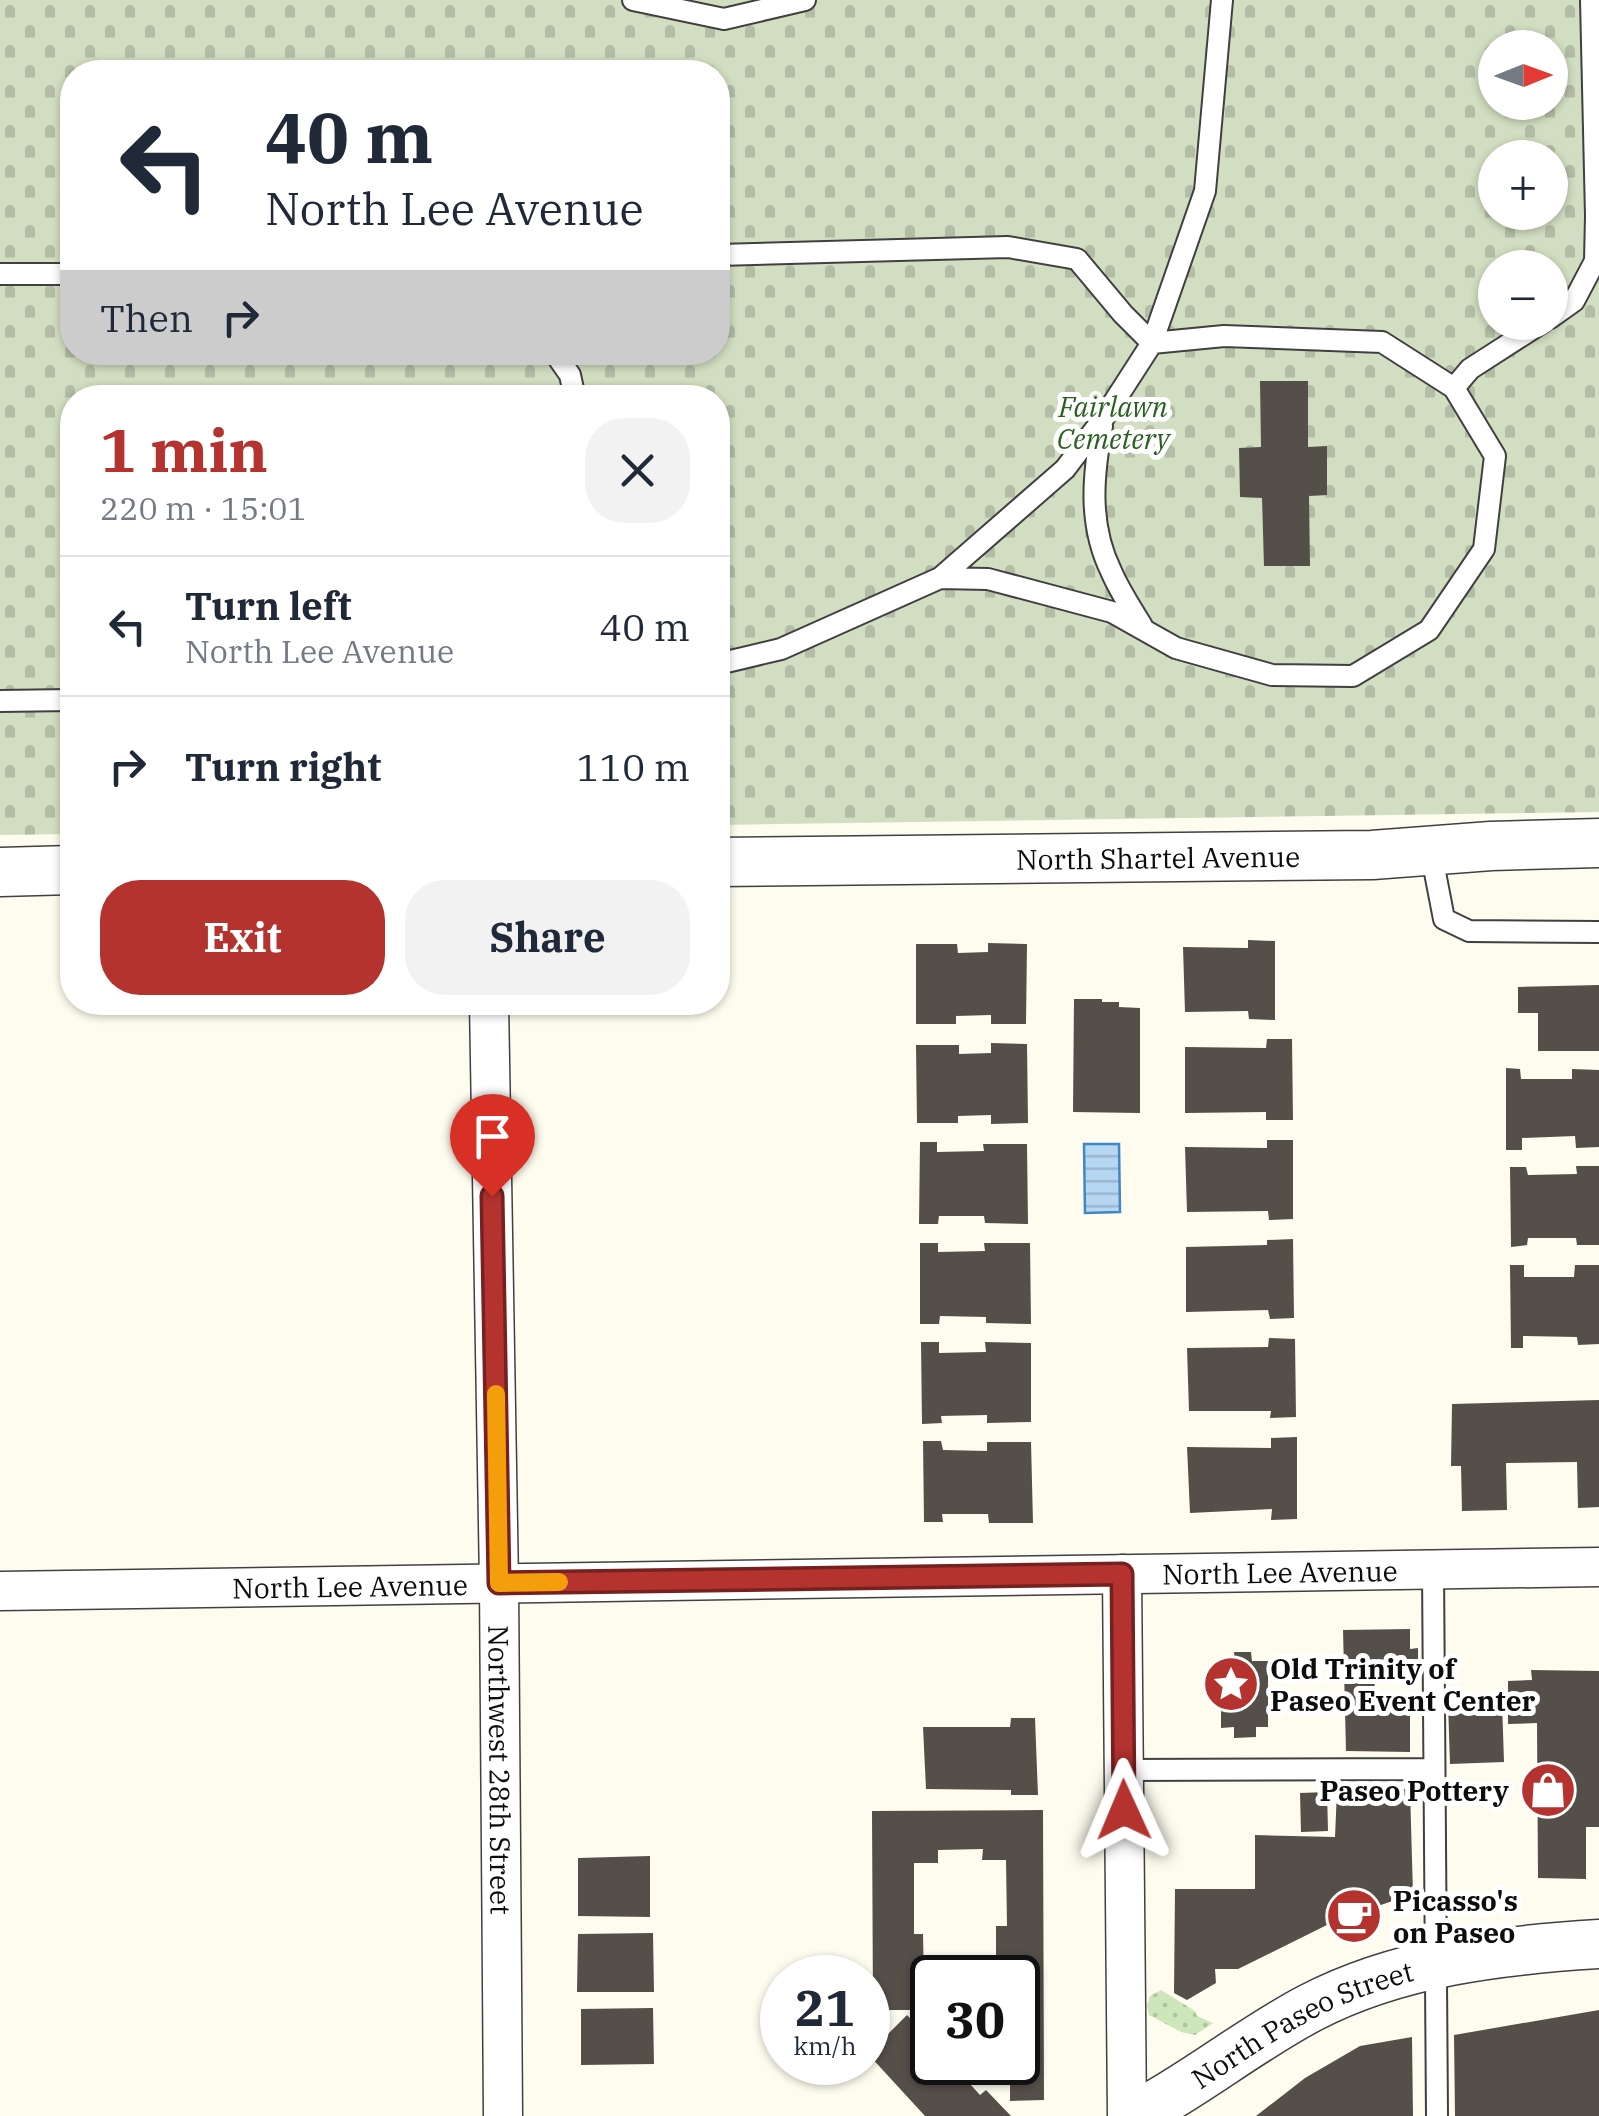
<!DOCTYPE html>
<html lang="en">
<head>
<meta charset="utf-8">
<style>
	:root { --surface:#fff; --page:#f2f2f3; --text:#1f2937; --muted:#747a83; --line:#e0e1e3; --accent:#b4332f }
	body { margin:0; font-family:"IBM Plex Serif",serif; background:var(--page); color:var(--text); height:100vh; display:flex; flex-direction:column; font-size:38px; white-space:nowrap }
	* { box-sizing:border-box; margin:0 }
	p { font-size:32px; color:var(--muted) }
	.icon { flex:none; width:55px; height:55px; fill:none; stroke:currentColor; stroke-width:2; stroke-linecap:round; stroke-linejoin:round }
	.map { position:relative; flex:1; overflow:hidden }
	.side { position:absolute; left:60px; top:385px; width:670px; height:630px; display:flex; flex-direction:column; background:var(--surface); border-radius:40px; box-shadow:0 2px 8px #0004 }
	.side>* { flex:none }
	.top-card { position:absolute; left:60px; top:60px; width:670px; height:305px; border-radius:40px; box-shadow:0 2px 8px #0004; background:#fff; color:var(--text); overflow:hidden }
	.needle { width:65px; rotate:89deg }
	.fabs { position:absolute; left:1478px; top:30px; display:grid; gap:20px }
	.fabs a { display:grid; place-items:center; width:90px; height:90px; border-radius:50%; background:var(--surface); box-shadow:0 2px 8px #0004; font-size:50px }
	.speed { position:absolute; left:760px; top:1955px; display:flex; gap:20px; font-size:50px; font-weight:700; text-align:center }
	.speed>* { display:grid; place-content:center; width:130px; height:130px; border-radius:50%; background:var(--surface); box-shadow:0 2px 8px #0004; line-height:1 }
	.speed small { font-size:25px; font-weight:400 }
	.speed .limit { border:5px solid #111; border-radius:15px; background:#fff; color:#111 }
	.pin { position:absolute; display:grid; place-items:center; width:85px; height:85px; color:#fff; margin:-102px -42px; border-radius:50% 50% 50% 0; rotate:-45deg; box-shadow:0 0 10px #0007 }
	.pin .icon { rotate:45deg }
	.me { position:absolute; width:110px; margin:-55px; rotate:359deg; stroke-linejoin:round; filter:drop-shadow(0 0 8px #0008) }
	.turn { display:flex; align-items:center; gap:35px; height:210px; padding:0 40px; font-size:45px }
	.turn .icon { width:130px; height:130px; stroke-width:2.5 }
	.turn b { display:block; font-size:70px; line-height:85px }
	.then { display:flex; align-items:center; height:95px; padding:0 40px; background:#0003; gap:20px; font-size:38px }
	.round { display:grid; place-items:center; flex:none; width:105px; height:105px; border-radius:40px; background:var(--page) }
	.overview { display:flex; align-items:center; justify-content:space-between; height:170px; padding:0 40px }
	h1 { font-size:60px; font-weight:700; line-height:75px; color:var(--accent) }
	.button { display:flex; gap:20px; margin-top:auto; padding:20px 40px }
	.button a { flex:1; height:115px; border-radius:40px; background:var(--accent); color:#fff; font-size:40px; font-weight:700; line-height:115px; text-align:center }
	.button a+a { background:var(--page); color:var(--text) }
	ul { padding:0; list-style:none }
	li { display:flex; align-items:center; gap:30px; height:140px; padding:0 40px; border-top:2px solid var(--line) }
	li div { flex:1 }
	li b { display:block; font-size:38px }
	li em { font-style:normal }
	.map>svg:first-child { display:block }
</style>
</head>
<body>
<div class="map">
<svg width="1599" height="2116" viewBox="0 0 1599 2116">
	<defs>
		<pattern id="grass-dots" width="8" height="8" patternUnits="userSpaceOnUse" patternTransform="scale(2.5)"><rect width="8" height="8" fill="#cde6ba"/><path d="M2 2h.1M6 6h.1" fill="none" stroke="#afc49f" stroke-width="1.8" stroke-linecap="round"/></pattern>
		<pattern id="cemetery-stones" width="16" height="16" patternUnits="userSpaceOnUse" patternTransform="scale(2.5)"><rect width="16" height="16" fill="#d2dec1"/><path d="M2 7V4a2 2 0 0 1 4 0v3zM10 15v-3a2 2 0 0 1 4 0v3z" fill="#b3bda5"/></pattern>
		<pattern id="water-rules" width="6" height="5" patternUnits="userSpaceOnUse" patternTransform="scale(2.5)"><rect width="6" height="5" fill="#b6d7f2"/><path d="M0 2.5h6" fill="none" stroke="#9bb7ce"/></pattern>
	</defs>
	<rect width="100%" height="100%" fill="#fefcee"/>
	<path fill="url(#grass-dots)" d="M 1161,1990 L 1195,2011 L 1197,2016 L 1213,2023 L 1195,2035 L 1181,2032 L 1149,2015 L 1147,2006 L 1150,1996 Z"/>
	<path fill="url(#cemetery-stones)" fill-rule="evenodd" d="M 0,0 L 1599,0 L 1599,812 L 718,825 L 718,398 L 72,398 L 72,834 L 0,835 ZM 1495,48 L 1550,48 L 1550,102 L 1495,102 ZM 72,72 L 718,72 L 718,352 L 72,352 ZM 1495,158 L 1550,158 L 1550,212 L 1495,212 ZM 1495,268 L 1550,268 L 1550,322 L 1495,322 Z"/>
	<path fill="url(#water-rules)" stroke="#4286c4" stroke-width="2.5" d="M 1084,1144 L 1119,1144 L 1120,1212 L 1085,1213 Z"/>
	<path fill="#554f4a" d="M 1260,381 L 1308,381 L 1308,447 L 1327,446 L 1327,495 L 1309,496 L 1310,566 L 1264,566 L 1262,498 L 1240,497 L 1239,448 L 1261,447 Z
		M 1248,940 L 1275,941 L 1275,1020 L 1249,1019 L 1248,1011 L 1185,1012 L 1183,947 L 1248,948 Z
		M 988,943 L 1027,944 L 1026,1024 L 991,1024 L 991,1015 L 956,1016 L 956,1024 L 916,1024 L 916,944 L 957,944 L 958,953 L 988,952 Z
		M 1599,985 L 1599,1051 L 1538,1051 L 1538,1013 L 1518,1013 L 1518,987 Z
		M 1074,999 L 1102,999 L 1102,1002 L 1119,1002 L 1119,1007 L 1140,1008 L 1140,1113 L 1073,1112 Z
		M 1267,1039 L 1292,1039 L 1293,1120 L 1266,1120 L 1266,1112 L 1185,1113 L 1185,1047 L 1266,1048 Z
		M 991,1043 L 1027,1044 L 1028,1123 L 991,1124 L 991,1115 L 958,1116 L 958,1123 L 917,1123 L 916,1045 L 959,1045 L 959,1054 L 991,1053 Z
		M 1506,1068 L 1520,1069 L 1521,1079 L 1572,1079 L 1572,1069 L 1599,1070 L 1599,1147 L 1576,1148 L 1575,1136 L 1522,1138 L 1522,1150 L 1506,1150 Z
		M 1267,1140 L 1293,1140 L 1293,1219 L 1269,1220 L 1268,1211 L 1187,1212 L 1185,1147 L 1267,1148 Z
		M 920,1142 L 937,1142 L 937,1152 L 984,1151 L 983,1144 L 1027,1144 L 1028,1224 L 985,1223 L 984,1216 L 939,1216 L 938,1224 L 919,1224 Z
		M 1576,1166 L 1599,1166 L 1599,1245 L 1577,1245 L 1576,1238 L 1528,1238 L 1527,1245 L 1511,1247 L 1510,1167 L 1526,1167 L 1528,1175 L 1577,1174 Z
		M 1293,1239 L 1294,1318 L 1270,1319 L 1268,1310 L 1186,1312 L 1186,1247 L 1267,1245 L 1267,1240 Z
		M 920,1243 L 938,1243 L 938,1252 L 985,1251 L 984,1243 L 1030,1243 L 1031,1324 L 986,1323 L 986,1317 L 940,1316 L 939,1324 L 920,1324 Z
		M 1510,1265 L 1524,1265 L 1524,1277 L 1574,1277 L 1575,1265 L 1599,1265 L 1599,1344 L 1578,1345 L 1577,1337 L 1523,1336 L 1523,1348 L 1511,1348 Z
		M 1269,1338 L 1295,1339 L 1296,1417 L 1270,1418 L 1271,1411 L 1189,1411 L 1187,1348 L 1268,1347 Z
		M 921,1342 L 939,1342 L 939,1353 L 986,1352 L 985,1342 L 1031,1343 L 1031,1422 L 987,1423 L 987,1415 L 941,1416 L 942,1423 L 922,1424 Z
		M 1599,1400 L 1599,1507 L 1578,1508 L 1577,1462 L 1506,1463 L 1507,1510 L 1462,1511 L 1461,1466 L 1451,1466 L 1452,1404 Z
		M 1297,1437 L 1297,1519 L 1271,1520 L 1272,1509 L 1190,1513 L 1187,1447 L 1271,1448 L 1271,1438 Z
		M 923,1441 L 941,1441 L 943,1450 L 987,1451 L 987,1442 L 1031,1442 L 1033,1523 L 989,1523 L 988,1514 L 942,1514 L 943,1522 L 924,1522 Z
		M 1410,1629 L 1410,1649 L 1418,1648 L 1418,1674 L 1374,1675 L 1376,1705 L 1410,1706 L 1410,1752 L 1346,1751 L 1343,1630 Z
		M 1234,1652 L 1251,1652 L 1252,1661 L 1268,1661 L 1268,1727 L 1256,1727 L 1256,1737 L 1234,1738 L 1234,1727 L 1221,1728 L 1221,1662 L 1235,1662 Z
		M 1531,1670 L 1599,1671 L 1599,1827 L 1586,1827 L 1586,1879 L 1538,1878 L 1537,1723 L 1508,1724 L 1508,1681 L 1532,1680 Z
		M 1502,1702 L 1504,1762 L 1450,1764 L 1448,1703 Z
		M 1011,1718 L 1035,1718 L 1038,1795 L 1011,1795 L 1011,1790 L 926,1789 L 923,1727 L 1010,1727 Z
		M 1410,1789 L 1413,1894 L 1337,1920 L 1238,1969 L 1215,1969 L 1216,1983 L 1187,2000 L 1174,1993 L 1175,1889 L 1255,1889 L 1255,1835 L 1335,1837 L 1337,1790 Z
		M 1327,1792 L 1328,1831 L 1301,1832 L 1300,1793 Z
		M 1043,1810 L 1044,2100 L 1010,2101 L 1010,2067 L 996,2068 L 996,2062 L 1018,2062 L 1018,1978 L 1007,1978 L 1007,1973 L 996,1972 L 996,1926 L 1007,1926 L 1006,1860 L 982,1860 L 983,1849 L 938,1850 L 938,1863 L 914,1863 L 914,1934 L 923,1934 L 924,1981 L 914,1982 L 914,2010 L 873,2010 L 872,1811 Z
		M 650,1856 L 650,1917 L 578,1916 L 578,1858 Z
		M 653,1933 L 654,1992 L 577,1992 L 578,1934 Z
		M 653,2008 L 654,2064 L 581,2065 L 581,2009 Z
		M 1599,2010 L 1599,2116 L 1455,2116 L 1454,2035 Z
		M 907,2015 L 919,2028 L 927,2021 L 932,2028 L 932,2062 L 950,2062 L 980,2095 L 986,2090 L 1011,2116 L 925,2116 L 868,2054 Z
		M 1412,2037 L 1413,2116 L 1256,2116 L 1305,2078 L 1360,2046 Z"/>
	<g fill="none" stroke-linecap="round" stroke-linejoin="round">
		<g stroke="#404040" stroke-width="24">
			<path id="service" d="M 633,0 L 724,19 L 805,0
				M 718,255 L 1008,247 L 1077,259 L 1123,314 L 1152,343 L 1224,336 L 1382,342 L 1454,388
				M 0,274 L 72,274
				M 1550,318 L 1574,301 L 1595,261 L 1596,216 L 1591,0
				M 554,352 L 570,375 L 575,398
				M 1102,426 C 1093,475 1088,524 1111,571 C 1119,590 1131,608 1142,626
				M 940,578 L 988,579 L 1112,612 L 1176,648 L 1272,675 L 1353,676 L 1429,630 L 1484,549 L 1495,456 L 1454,388 L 1470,369 L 1543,322
				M 718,664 L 781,649 L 940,578 L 1065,469 L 1103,419 L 1152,343 L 1205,191 L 1222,0
				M 0,701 L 72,700
				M 1431,852 L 1444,919 L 1469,931 L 1599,932
				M 1433,1569 L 1437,2116
				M 1124,1770 L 1434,1769"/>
		</g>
		<g stroke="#404040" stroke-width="41">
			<g id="minor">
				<path id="s1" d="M 489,1002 L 499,1583 L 503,2116"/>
				<path d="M 1122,1574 L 1127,2116"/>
				<path id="s2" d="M 0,1591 L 1599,1567"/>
			</g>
		</g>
		<g stroke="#404040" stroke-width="51">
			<g id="tertiary">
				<path id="s3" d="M 718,862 L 1372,855 L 1491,846 L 1599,843"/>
				<path d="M 0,872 L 72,870"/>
				<path id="s4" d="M 1135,2116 C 1196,2084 1249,2040 1310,2008 C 1398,1962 1501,1950 1599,1944"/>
			</g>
		</g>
		<use href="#service" stroke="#fff" stroke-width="20"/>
		<use href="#minor" stroke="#fff" stroke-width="38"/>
		<use href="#tertiary" stroke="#fff" stroke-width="48"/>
	</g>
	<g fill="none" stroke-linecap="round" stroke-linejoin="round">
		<g stroke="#75211f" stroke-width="25">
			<path id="route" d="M 492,1196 L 499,1583 L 1122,1574 L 1124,1810"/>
		</g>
		<use href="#route" stroke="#b4332f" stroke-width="18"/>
		<path stroke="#f59e0b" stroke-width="18" d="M 496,1394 L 499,1583 L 559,1582"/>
	</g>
	<defs>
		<g id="sight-disc" transform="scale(2.875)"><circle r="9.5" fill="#b4332f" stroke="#fff"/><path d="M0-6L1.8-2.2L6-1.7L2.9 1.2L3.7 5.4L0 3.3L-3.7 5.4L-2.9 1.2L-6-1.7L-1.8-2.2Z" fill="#fff"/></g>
		<g id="shop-disc" transform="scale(2.875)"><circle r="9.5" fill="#b4332f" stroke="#fff"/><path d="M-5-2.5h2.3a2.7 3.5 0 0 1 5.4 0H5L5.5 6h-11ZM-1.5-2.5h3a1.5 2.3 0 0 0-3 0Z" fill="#fff"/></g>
		<g id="cafe-disc" transform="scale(2.875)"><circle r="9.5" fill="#b4332f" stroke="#fff"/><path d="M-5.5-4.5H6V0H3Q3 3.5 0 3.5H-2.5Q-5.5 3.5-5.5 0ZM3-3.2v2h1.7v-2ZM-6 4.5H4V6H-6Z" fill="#fff"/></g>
	</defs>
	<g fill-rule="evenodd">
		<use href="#sight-disc" x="1231" y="1684"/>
		<use href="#shop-disc" x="1548" y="1790"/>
		<use href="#cafe-disc" x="1354" y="1916"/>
	</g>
	<g text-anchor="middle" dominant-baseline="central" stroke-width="10" stroke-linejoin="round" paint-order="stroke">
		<g font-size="28" font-style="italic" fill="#2a6022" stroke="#fff">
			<text x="1113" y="406">Fairlawn<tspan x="1113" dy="32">Cemetery</tspan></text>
		</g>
		<g font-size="28" fill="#0d0d0d" stroke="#fff">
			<text stroke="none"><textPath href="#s3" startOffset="440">North Shartel Avenue</textPath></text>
			<text stroke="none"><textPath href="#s2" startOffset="1280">North Lee Avenue</textPath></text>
			<text stroke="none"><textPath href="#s2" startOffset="350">North Lee Avenue</textPath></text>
			<text stroke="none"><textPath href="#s1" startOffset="768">Northwest 28th Street</textPath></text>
			<text stroke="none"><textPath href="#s4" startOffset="192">North Paseo Street</textPath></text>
		</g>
		<g font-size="28" font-weight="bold" fill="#0d0d0d" stroke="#fff" text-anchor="start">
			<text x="1270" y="1668">Old Trinity of<tspan x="1270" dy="32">Paseo Event Center</tspan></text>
			<text x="1509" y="1790" text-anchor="end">Paseo Pottery</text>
			<text x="1393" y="1900">Picasso's<tspan x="1393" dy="32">on Paseo</tspan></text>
		</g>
	</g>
</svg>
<div class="fabs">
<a><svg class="needle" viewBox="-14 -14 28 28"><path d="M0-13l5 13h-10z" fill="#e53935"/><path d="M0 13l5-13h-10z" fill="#747a83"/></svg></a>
<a>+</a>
<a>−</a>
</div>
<div class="speed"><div>21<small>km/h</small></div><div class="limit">30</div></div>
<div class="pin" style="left:492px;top:1196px;background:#d93025"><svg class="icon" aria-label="arrive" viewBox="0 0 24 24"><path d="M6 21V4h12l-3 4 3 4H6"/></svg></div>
<svg class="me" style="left:1124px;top:1810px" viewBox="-20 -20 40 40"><path d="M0-17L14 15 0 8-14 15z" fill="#b4332f" stroke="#fff" stroke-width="4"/></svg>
<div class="top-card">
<div class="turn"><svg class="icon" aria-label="left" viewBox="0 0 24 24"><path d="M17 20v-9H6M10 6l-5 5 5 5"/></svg><div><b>40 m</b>North Lee Avenue</div></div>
<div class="then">Then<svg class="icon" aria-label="right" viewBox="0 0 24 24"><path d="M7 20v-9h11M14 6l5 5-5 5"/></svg></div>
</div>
<section class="side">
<div class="overview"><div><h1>1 min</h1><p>220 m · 15:01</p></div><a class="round"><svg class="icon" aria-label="close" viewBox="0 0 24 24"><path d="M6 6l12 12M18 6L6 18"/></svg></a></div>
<ul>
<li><svg class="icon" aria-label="left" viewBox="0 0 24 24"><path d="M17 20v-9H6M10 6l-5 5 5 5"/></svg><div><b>Turn left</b><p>North Lee Avenue</p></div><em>40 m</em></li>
<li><svg class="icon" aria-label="right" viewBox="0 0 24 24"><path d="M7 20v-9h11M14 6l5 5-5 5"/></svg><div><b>Turn right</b></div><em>110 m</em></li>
</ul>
<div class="button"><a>Exit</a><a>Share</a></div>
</section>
</div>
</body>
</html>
